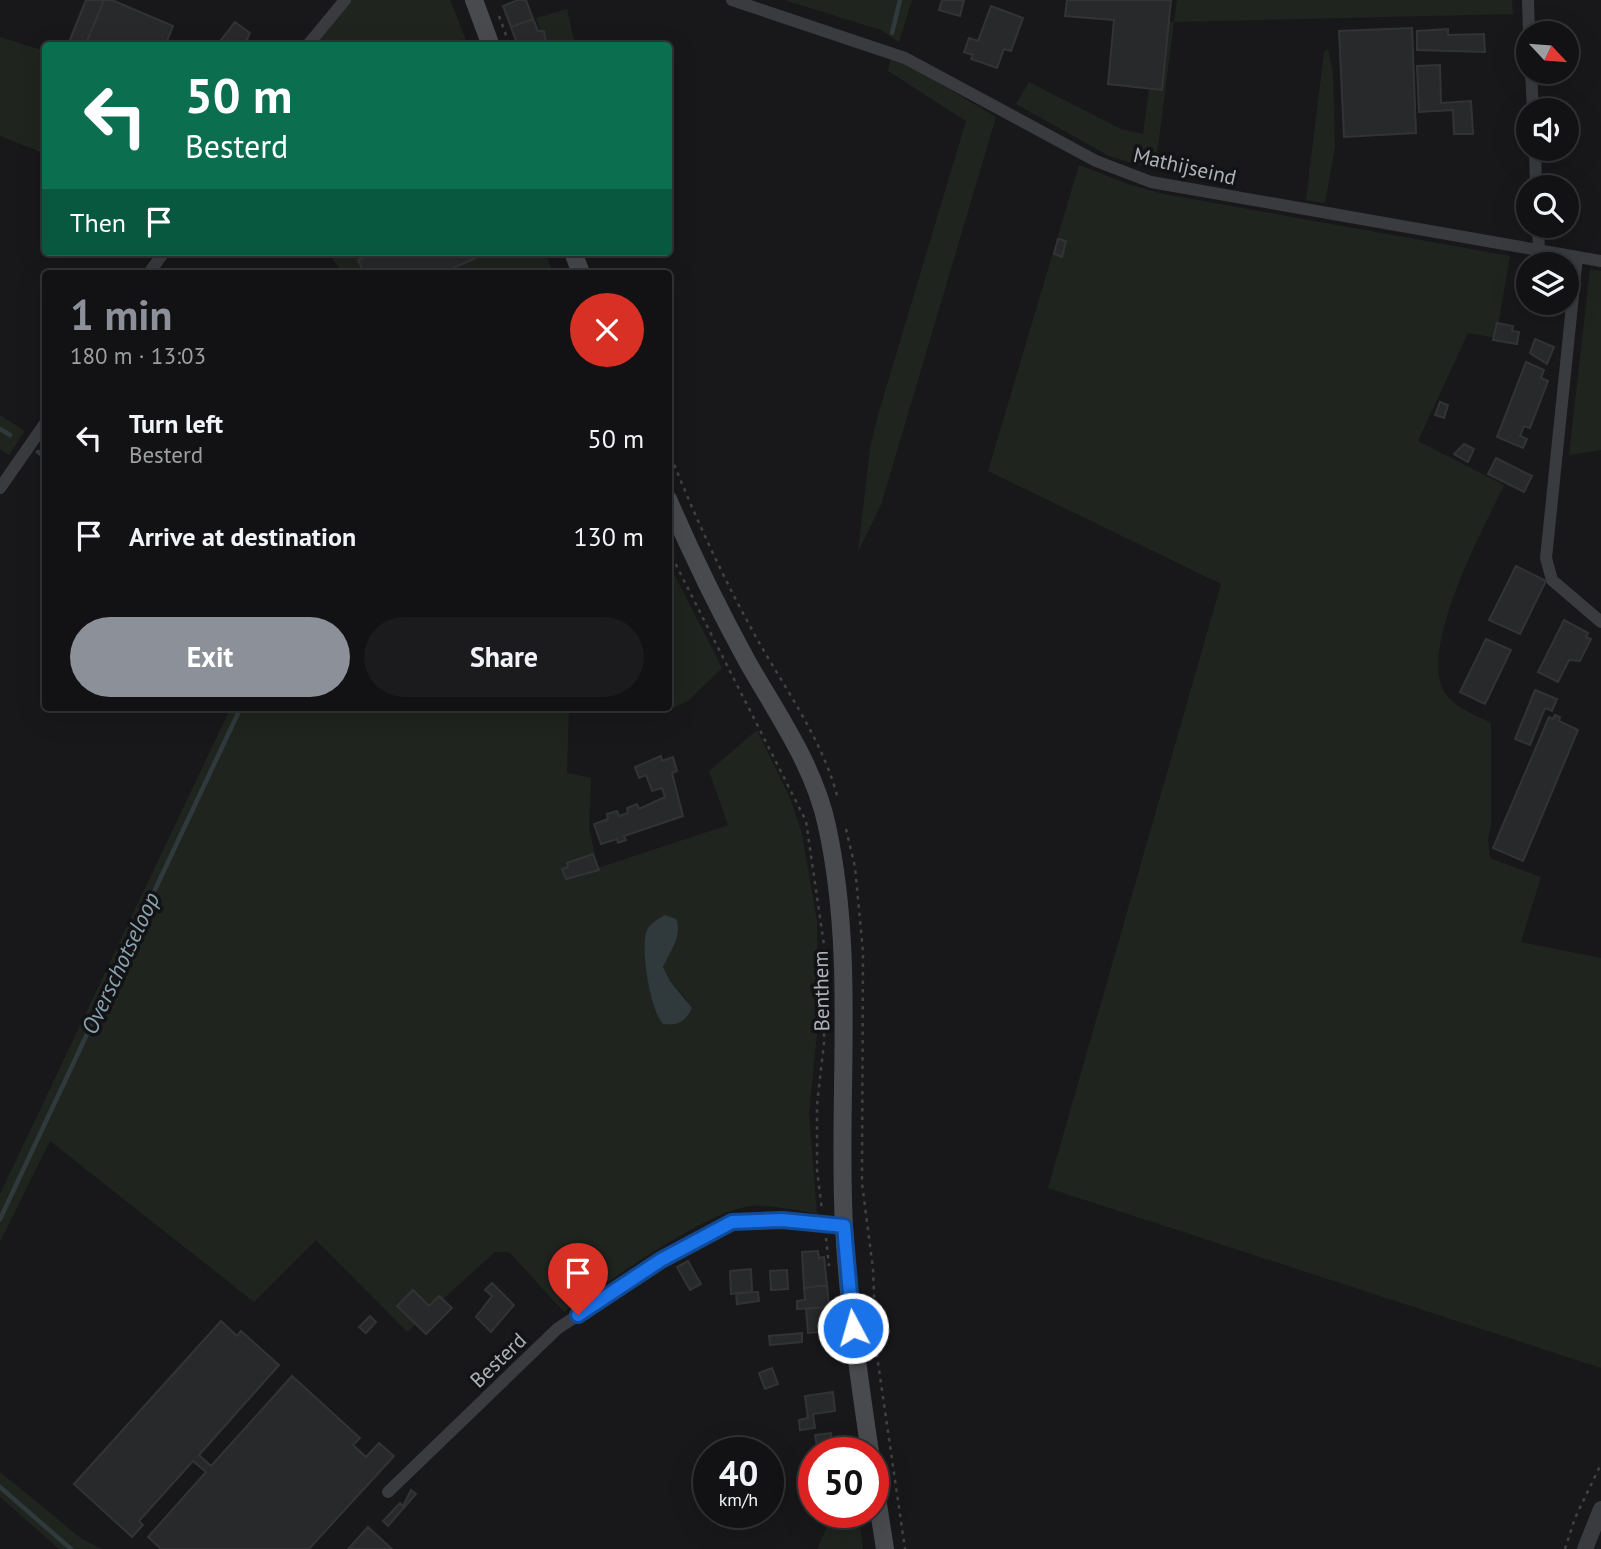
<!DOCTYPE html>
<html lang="en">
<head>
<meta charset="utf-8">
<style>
	:root { --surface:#121214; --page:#1b1b1d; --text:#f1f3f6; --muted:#9c9ea0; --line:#313234; --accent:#8c9099 }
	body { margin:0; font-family:"PT Sans",sans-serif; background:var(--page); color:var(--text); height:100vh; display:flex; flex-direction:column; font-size:26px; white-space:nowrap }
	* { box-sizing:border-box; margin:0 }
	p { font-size:23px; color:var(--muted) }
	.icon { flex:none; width:38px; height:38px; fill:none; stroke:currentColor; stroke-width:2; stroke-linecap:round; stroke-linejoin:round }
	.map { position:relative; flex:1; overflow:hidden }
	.side { position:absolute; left:42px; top:270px; width:630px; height:441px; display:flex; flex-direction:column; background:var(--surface); border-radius:7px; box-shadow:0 7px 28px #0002,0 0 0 2px var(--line) }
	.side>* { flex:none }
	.hud { position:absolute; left:42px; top:42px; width:630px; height:214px; border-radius:7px; box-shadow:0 7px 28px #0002,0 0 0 2px var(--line); background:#0b6e4f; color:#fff; overflow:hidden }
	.needle { width:46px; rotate:116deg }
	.buttons { position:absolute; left:1516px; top:21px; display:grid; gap:14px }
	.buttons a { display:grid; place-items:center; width:63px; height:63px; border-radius:50%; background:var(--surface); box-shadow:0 7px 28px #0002,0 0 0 2px var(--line); font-size:35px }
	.speed { position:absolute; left:693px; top:1437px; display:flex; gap:14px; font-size:35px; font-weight:700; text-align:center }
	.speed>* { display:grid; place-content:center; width:91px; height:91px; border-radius:50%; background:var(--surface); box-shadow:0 7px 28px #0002,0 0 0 2px var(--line); line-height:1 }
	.speed small { font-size:18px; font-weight:400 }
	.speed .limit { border:10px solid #d22; background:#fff; color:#111 }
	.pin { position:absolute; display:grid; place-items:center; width:60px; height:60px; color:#fff; margin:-72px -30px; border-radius:50% 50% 50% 0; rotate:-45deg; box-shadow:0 0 7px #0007 }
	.pin .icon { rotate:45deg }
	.me { position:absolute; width:77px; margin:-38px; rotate:354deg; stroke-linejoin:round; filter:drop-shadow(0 0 5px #0008) }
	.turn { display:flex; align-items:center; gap:24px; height:147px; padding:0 28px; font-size:32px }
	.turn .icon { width:91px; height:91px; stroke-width:2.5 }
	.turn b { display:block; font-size:49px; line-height:60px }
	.then { display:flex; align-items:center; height:66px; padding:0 28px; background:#0003; gap:14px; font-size:26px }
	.round { display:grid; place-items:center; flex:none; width:74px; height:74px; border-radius:37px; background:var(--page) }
	.headline { display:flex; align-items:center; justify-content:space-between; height:119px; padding:0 28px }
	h1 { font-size:42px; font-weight:600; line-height:52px; color:var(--accent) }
	.action { display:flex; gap:14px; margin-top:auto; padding:14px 28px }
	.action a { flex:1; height:80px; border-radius:42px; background:var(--accent); color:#fff; font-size:28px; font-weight:600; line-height:80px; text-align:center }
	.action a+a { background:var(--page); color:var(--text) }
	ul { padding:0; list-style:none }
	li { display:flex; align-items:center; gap:21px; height:98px; padding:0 28px }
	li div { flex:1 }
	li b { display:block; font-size:26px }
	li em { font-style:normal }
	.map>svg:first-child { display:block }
</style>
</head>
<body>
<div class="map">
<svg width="1601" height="1549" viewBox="0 0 1601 1549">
	<rect width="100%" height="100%" fill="#18181a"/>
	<path fill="#1f241f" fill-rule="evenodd" d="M 351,0 L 450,0 L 468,45 L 311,46 Z
		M 784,0 L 912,0 L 899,42 L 881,30 Z
		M 1177,0 L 1512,0 L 1513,14 L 1174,22 L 1155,170 L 1109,156 L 1016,104 L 1029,82 L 1121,129 L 1143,134 L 1158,20 L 1174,22 Z
		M 567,9 L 575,45 L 545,45 L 536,18 Z
		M 0,37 L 45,51 L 46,147 L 43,153 L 0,136 Z
		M 1328,49 L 1333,73 L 1335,147 L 1325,203 L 1306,200 L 1324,52 Z
		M 891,55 L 996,117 L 881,505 L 858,552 L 870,448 L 878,415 L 966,121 L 888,71 Z
		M 1079,165 L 1128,184 L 1164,194 L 1510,256 L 1496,338 L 1468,333 L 1418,441 L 1504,485 C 1485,526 1411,659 1449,698 C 1459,709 1478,716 1491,723 L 1491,826 L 1488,838 L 1490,858 L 1541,877 L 1521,942 L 1601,958 L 1601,1368 L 1048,1188 L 1221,584 L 988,471 Z
		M 327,252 L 545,252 L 553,273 L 343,273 Z
		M 1590,269 L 1601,271 L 1601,450 L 1569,455 Z
		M 0,415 L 25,431 L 9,455 L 0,449 Z
		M 669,564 L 722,668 L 688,701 L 663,712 L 649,707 L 668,707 Z
		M 231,707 L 569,707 L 567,773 L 591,778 L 589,828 L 598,868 L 728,825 L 709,771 L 757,730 L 790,798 L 802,834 L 817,921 L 818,1024 L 809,1113 L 817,1214 C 796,1210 774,1205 752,1206 C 708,1209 604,1285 564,1312 L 509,1252 L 495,1252 L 407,1332 L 316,1240 L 254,1302 L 50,1141 L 0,1242 L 0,1194 ZM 662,916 L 678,934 L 663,967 L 670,981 L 687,1000 L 685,1019 L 648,980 C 646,957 642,931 662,916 Z
		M 0,1472 L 82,1539 L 102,1549 L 59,1549 L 0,1497 Z
		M 834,1512 L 858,1512 L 863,1549 L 817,1549 Z"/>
	<path fill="#30393c" d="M 665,915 L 676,919 C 683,935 670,952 663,967 L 670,981 L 692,1008 C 685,1022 678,1026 663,1024 C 650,1009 641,952 646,933 C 648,924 658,919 665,915 Z"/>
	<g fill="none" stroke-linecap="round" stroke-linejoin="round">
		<path stroke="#30393c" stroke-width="4.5" d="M 892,33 L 900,0
			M 0,429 L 10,435
			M 38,452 L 46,457
			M 0,1219 L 241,707
			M 0,1487 L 71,1549"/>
	</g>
	<path fill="#28292a" stroke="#323335" stroke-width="2" d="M 86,0 L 104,0 L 85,46 L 78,46 L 69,42 Z
		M 104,0 L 112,0 L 173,26 L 165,46 L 85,46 Z
		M 518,0 L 526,0 L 533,19 L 511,27 L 503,6 Z
		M 942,0 L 964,0 L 960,16 L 939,10 Z
		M 1067,0 L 1171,0 L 1162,90 L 1108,84 L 1114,20 L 1065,16 Z
		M 991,6 L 1023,18 L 1011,51 L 1004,49 L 997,68 L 971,59 L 973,55 L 964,52 L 969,38 L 978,41 Z
		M 533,19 L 538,31 L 544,31 L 546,43 L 543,46 L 518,46 L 511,27 Z
		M 235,22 L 250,33 L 244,46 L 207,46 L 211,41 L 217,45 Z
		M 1412,28 L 1416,133 L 1344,137 L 1339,31 Z
		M 1448,29 L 1448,35 L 1484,34 L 1485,52 L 1417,50 L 1417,31 Z
		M 1440,65 L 1441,103 L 1471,101 L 1473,134 L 1454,134 L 1453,110 L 1419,112 L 1417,66 Z
		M 1058,239 L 1066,241 L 1062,257 L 1054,254 Z
		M 367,252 L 489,252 L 442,273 L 364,273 L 358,260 L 369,255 Z
		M 1497,323 L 1513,326 L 1512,331 L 1519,332 L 1517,344 L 1493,340 Z
		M 1535,339 L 1554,347 L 1547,364 L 1530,353 Z
		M 1526,362 L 1544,370 L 1541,378 L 1548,381 L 1530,428 L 1524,426 L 1520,436 L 1527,439 L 1523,448 L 1497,437 Z
		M 1440,402 L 1448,405 L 1444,418 L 1435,415 Z
		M 1464,444 L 1474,449 L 1468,462 L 1454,454 Z
		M 1496,458 L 1532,476 L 1524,492 L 1488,474 Z
		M 1516,566 L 1546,581 L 1520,634 L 1489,620 Z
		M 1564,620 L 1588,633 L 1586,637 L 1591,639 L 1580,661 L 1569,660 L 1558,682 L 1538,672 Z
		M 1486,639 L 1511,650 L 1485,704 L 1460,692 Z
		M 1535,690 L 1557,699 L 1552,711 L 1545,708 L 1530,745 L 1515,739 Z
		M 1555,715 L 1560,717 L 1559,721 L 1578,730 L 1523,861 L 1493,848 L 1549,717 L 1553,719 Z
		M 661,756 L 662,761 L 673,757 L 677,771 L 672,773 L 683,816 L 624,836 L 626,840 L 618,843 L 617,839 L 601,844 L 594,824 L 608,819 L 607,814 L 617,811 L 619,816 L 628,813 L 627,808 L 637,804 L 639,809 L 665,797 L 662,788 L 652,791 L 646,775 L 639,778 L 635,767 Z
		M 593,854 L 599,870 L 566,879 L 562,869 L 568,867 L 567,863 Z
		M 818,1251 L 819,1258 L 824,1257 L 827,1285 L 804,1288 L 802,1252 Z
		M 688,1261 L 701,1284 L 690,1290 L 677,1267 Z
		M 751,1269 L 752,1292 L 731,1294 L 730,1271 Z
		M 787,1270 L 788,1289 L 771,1290 L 770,1271 Z
		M 492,1283 L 514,1305 L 491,1332 L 476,1317 L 492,1296 L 485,1290 Z
		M 827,1285 L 829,1307 L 797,1309 L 797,1301 L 805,1300 L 804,1288 Z
		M 413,1290 L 429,1306 L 439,1296 L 452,1308 L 426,1334 L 397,1306 Z
		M 758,1292 L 759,1301 L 737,1304 L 736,1293 Z
		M 829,1307 L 831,1331 L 808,1333 L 806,1309 Z
		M 370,1316 L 376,1322 L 366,1333 L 359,1327 Z
		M 221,1321 L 237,1336 L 241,1331 L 279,1365 L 199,1455 L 211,1466 L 292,1376 L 360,1438 L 353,1445 L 366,1457 L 379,1443 L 394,1456 L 309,1549 L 161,1549 L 148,1537 L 206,1472 L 193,1461 L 139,1521 L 143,1525 L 132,1537 L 74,1484 Z
		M 802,1333 L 802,1342 L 770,1345 L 769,1336 Z
		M 772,1368 L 778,1384 L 765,1389 L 759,1373 Z
		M 833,1392 L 835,1411 L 813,1414 L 815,1428 L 800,1430 L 799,1420 L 808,1418 L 805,1396 Z
		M 831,1433 L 833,1452 L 818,1452 L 815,1435 Z
		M 411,1490 L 416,1494 L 388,1526 L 383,1521 L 400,1503 L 403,1506 Z
		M 368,1527 L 392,1549 L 348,1549 Z"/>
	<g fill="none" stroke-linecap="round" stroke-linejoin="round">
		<path stroke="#404245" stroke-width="2.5" stroke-dasharray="3.5 5" stroke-linecap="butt" d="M 499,16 L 510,46
			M 668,449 C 693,513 723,578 756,637 C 785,689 823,740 838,799
			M 668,549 L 806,821 L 824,945 L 824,1043 L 817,1105 L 817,1170 L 822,1210
			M 846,829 L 855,867 L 863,952 L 862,1183 L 873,1269 L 876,1349 L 905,1549
			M 826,1238 L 829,1266
			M 1565,1549 L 1575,1518 L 1601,1464"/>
		<path stroke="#393b3e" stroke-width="12" d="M 732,0 L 905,58 L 1096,161 L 1151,182 L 1601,261
			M 1528,0 L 1529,33
			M 307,46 L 345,0
			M 1531,72 L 1533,110
			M 1535,149 L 1536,187
			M 1538,226 L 1539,251
			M 1577,257 L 1546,558 L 1552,580 L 1601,622
			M 149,273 L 164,252
			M 0,488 L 46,422
			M 388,1492 L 557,1329 L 661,1260 L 732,1222 L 782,1221 L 844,1226"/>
		<path stroke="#393b3e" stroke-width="16" d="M 1585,1549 L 1601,1509"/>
		<path stroke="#484a4e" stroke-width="18" d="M 474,0 L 491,46
			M 573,252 L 581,273
			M 668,499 C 692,555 718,608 747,661 C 777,714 814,765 827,826 C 856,959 837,1093 844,1227 C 848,1302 859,1378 870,1452
			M 873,1472 L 885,1549"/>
	</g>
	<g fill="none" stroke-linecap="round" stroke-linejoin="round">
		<g stroke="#114b97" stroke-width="18">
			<path id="route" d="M 578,1315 L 661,1260 L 732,1222 L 782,1220 L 844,1226 L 853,1328"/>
		</g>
		<use href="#route" stroke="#1a73e8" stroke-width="12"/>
	</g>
	<g text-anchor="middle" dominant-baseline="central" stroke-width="7" stroke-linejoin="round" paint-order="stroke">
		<g font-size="21" fill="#acb2b8" stroke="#131315">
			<text transform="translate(1185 166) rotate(13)">Mathijseind</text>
			<text transform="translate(821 991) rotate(-91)">Benthem</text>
			<text transform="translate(498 1360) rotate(-44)">Besterd</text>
		</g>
		<g font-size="23" font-style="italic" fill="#88a3ae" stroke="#131315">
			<text transform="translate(120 963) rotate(-65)">Overschotseloop</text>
		</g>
	</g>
</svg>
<div class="buttons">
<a><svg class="needle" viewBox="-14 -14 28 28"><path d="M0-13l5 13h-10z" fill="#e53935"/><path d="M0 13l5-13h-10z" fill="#9c9ea0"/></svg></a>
<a><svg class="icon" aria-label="sound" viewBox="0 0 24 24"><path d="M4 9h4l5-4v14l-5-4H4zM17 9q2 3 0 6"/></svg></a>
<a><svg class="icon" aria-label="search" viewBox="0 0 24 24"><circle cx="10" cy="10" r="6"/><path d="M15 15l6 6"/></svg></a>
<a><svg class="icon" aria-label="layers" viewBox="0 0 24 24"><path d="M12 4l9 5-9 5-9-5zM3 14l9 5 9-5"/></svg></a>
</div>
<div class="speed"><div>40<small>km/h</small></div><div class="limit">50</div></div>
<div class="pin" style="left:578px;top:1315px;background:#d93025"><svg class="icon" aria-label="arrive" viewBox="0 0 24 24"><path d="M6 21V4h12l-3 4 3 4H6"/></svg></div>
<svg class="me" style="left:853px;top:1328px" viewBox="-20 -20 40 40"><circle r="17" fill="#1a73e8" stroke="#fff" stroke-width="3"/><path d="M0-11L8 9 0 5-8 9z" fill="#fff"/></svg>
<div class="hud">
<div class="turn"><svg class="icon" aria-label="left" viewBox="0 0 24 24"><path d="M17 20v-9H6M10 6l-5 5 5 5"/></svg><div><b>50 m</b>Besterd</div></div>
<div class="then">Then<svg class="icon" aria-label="arrive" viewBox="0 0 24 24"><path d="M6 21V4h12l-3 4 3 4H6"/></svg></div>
</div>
<section class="side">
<div class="headline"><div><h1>1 min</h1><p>180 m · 13:03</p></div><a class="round" style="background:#d93025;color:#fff"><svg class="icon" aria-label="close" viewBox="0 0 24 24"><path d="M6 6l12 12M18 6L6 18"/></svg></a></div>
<ul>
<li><svg class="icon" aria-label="left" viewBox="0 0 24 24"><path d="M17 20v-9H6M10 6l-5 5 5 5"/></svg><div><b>Turn left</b><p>Besterd</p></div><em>50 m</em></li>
<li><svg class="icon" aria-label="arrive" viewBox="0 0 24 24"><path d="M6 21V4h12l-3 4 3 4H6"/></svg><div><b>Arrive at destination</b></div><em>130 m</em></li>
</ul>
<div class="action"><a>Exit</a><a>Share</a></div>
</section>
</div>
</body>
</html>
